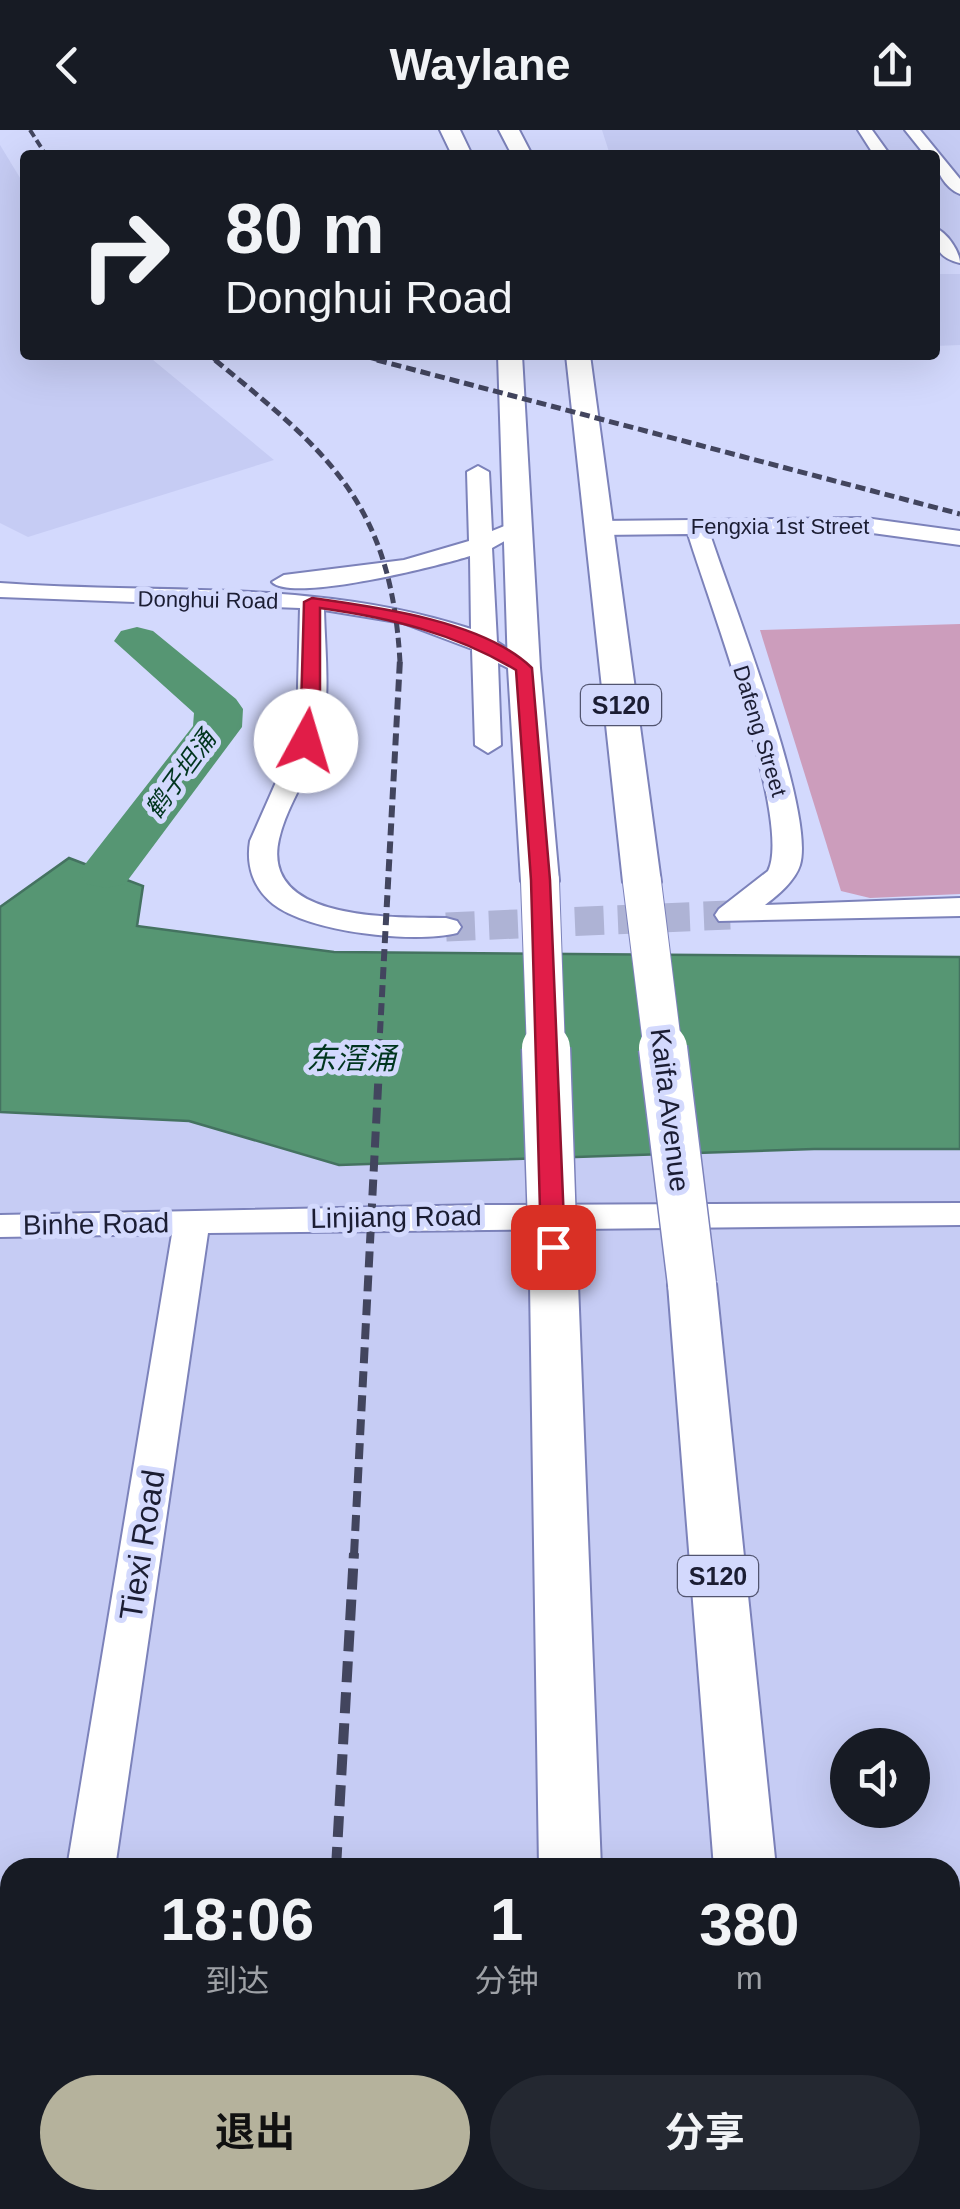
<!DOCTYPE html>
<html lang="zh">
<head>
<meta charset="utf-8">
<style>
	:root { --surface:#171b24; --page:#242831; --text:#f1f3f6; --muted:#9ea1a6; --accent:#b5b29c }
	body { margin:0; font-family:Helvetica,"Noto Sans SC",sans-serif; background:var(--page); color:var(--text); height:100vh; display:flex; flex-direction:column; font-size:38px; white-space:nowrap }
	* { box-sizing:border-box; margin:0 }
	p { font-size:32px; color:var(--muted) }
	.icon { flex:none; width:55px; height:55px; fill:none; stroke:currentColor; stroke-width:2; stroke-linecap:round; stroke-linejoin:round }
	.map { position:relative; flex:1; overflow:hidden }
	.details { position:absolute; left:0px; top:1728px; width:960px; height:352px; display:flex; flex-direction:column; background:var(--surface); border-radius:30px 30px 0 0; box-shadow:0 10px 40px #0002 }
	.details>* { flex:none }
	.guide { position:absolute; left:20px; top:20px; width:920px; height:210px; border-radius:10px; box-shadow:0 10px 40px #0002; background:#171b24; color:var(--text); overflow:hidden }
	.controls { position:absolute; left:830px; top:1598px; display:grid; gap:20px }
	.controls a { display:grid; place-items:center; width:100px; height:100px; border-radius:50%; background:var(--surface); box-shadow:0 10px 40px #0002; font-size:50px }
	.pin { position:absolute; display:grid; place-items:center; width:85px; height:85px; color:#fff; margin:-42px; border-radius:20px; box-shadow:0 5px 15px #0006 }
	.me { position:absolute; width:110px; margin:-55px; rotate:6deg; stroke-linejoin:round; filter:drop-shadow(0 0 8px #0008) }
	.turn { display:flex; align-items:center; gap:35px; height:210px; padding:0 40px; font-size:45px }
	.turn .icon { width:130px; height:130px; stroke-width:2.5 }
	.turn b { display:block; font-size:70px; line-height:85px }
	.eta { display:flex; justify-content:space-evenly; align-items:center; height:170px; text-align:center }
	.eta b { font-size:60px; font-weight:700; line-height:70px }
	.action { display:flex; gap:20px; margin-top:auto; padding:20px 40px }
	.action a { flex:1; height:115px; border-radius:60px; background:var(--accent); color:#111; font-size:40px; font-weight:700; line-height:115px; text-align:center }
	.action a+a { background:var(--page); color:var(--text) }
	header { display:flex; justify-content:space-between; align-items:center; height:130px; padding:0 40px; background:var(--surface); font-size:45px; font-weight:700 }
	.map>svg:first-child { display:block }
</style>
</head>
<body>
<header><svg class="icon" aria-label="back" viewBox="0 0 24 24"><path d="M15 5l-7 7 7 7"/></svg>Waylane<svg class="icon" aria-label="share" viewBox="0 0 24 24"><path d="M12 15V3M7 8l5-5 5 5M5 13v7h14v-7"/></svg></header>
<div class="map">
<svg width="960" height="2079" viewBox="0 0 960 2079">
	<rect width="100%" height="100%" fill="#d3d9fd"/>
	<path fill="#c6ccf4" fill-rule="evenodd" d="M 602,0 L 960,0 L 960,123 L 935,123 L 935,25 L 610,25 Z
		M 0,15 L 25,56 L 25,225 L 147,225 L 274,330 L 28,407 L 0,393 Z
		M 935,144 L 960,144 L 960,215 L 935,216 Z
		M 0,982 L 189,991 L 339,1035 L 814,1019 L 960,1019 L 960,2079 L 0,2079 ZM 848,1615 L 912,1615 L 912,1680 L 848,1680 ZM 10,1738 L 950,1738 L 950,2070 L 10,2070 Z"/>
	<path fill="#cc9dbc" d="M 960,494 L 960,764 L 870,768 L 841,761 L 760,500 Z"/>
	<path fill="#569673" stroke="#447260" stroke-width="2.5" d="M 69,728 L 143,756 L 137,796 L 334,822 L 960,827 L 960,1019 L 814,1019 L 339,1035 L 189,991 L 0,982 L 0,777 Z"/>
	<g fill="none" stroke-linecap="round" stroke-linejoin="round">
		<path fill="#569673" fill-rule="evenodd" d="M 137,497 L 153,501 L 236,569 L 243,579 L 242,597 L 125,754 L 106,758 L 87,754 L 79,742 L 193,596 L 194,583 L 114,511 L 121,501 Z"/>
		<path stroke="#aeb3d5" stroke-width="29" stroke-dasharray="29 14" stroke-linecap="butt" d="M 446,797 L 730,785"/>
		<g stroke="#7c82ba" stroke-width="4">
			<path id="minor" d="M 858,0 L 872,0 L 890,25 L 874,25 Z
				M 905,0 L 920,0 L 960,49 L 960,64 C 945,58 935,40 935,25 L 925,25 Z
				M 935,98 C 947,102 960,122 960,133 C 939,128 935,119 935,98 Z
				M 478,336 L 489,342 L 492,401 L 519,390 L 530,397 L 492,418 L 497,512 L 537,538 L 524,546 L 498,533 L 501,615 L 488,623 L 475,615 L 472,519 L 403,493 L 324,480 C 325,523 331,568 320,610 C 310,645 287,674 279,709 C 260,792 394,787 446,788 L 457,791 L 461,797 L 457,803 C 414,814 308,802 273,774 C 253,758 246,735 250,711 L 288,625 L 297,595 L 300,478 L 0,467 L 0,453 C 160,465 316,448 471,499 L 470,426 C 438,436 292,473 272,452 L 284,445 L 404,430 L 469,411 L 467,342 Z
				M 865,388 L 960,401 L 960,415 L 865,402 L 710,404 C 730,466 816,682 800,735 C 795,751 778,765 765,775 L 960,768 L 960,786 L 719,791 L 715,785 L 719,779 L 768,741 C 793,692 706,464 688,404 L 599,405 L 588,398 L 599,391 Z
				M 960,1073 L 960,1095 L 208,1103 L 115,1738 L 67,1738 L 172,1104 L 0,1107 L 0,1085 L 483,1075 Z
				M 10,2042 L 10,2070 L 37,2070 L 35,2079 L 0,2079 L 0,2046 Z"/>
		</g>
		<g stroke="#7c82ba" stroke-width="4">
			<path id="major" d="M 440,0 L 460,0 L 472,25 L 452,25 Z
				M 499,0 L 519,0 L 532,25 L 512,25 Z
				M 498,225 L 522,225 L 540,538 L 559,751 L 553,759 L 540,762 L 527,759 L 521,751 L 508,538 Z
				M 566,225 L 590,225 L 661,752 L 655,760 L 642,763 L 629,760 L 623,752 Z
				M 554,1139 L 571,1143 L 578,1154 L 601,1738 L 539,1738 L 530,1154 L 537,1143 Z
				M 692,1139 L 709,1143 L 716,1154 L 776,1738 L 714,1738 L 668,1154 L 675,1143 Z
				M 544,2070 L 614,2070 L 615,2079 L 545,2079 Z
				M 740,2070 L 810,2070 L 811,2079 L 741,2079 Z"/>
		</g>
		<use href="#minor" fill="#fff" fill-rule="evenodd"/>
		<use href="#major" fill="#fff" fill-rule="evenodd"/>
		<path stroke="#42455e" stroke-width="4" stroke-dasharray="8 4" stroke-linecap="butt" d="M 30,0 L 46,25
			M 209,225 L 218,232
			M 359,225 L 386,232"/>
		<path stroke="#42455e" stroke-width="5" stroke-dasharray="10 5" stroke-linecap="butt" d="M 215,230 C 330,324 391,374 400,532
			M 377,230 L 960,384"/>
		<path stroke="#42455e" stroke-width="6" stroke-dasharray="12 6" stroke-linecap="butt" d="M 379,921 L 400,529"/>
		<path stroke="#42455e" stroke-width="8" stroke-dasharray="16 8" stroke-linecap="butt" d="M 354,1425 L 380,918"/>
		<path stroke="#42455e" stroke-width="10" stroke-dasharray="21 10" stroke-linecap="butt" d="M 336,1738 L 354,1423
			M 282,2079 L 284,2070"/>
		<g stroke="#7c82ba" stroke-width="40" stroke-linecap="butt">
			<path id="major-bridge-far1" d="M 540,751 L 546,921
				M 642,752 L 663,921"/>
		</g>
		<g stroke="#7c82ba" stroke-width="51" stroke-linecap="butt">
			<path id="major-bridge" d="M 546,918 L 554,1154
				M 663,918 L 692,1154"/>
		</g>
		<use href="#major-bridge-far1" stroke="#fff" stroke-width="38"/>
		<use href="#major-bridge" stroke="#fff" stroke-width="48"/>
	</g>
	<path fill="#e11d48" stroke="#92132f" stroke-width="2.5" d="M 312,468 C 377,477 484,491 532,538 L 550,750 L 565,1117 L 561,1122 L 544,1122 L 541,1117 L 531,750 L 516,540 C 454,503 391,488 320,478 L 320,587 L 313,615 L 300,615 L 304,472 Z"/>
	<g text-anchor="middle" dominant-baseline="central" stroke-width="10" stroke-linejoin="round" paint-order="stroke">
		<g font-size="22" fill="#1b1d33" stroke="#d3d9fd">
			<text x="780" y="396">Fengxia 1st Street</text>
			<text transform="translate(208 470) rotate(1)">Donghui Road</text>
			<text transform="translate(760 601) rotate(73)">Dafeng Street</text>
		</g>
		<g fill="#d3d9fd" stroke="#525570" stroke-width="2.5">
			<rect x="581" y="555" width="80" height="40" rx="8"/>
			<rect x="678" y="1426" width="80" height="40" rx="8"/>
		</g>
		<g font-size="25" font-weight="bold" fill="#1b1d33">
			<text x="621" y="575">S120</text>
			<text x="718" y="1446">S120</text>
		</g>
		<g font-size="25" font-style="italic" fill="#00351e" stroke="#d3d9fd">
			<text transform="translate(180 644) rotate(-54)">鹤子坦涌</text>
		</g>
		<g font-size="28" fill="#1b1d33" stroke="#d3d9fd">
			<text transform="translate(670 980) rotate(83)">Kaifa Avenue</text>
			<text transform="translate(396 1087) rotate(-1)">Linjiang Road</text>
			<text transform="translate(96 1094) rotate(-1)">Binhe Road</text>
		</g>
		<g font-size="30" font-style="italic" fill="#00351e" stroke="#d3d9fd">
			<text x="351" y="928">东滘涌</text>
		</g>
		<g font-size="32" fill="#1b1d33" stroke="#d3d9fd">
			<text transform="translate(142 1415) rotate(-81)">Tiexi Road</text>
		</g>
	</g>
</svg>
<div class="controls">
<a><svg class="icon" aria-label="sound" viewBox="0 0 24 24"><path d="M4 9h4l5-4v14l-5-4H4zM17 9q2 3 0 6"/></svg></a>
</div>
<div class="pin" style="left:553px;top:1117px;background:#d93025"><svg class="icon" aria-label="arrive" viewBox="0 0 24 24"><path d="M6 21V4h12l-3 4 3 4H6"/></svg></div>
<svg class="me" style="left:306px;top:611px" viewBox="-20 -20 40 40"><circle r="19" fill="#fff"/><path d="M0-13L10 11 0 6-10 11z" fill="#e11d48"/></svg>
<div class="guide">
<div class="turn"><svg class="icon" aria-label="right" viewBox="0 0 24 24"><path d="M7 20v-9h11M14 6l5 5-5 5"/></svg><div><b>80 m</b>Donghui Road</div></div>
</div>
<section class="details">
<div class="eta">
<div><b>18:06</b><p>到达</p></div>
<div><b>1</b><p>分钟</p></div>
<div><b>380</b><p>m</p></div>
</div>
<div class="action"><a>退出</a><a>分享</a></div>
</section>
</div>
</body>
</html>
